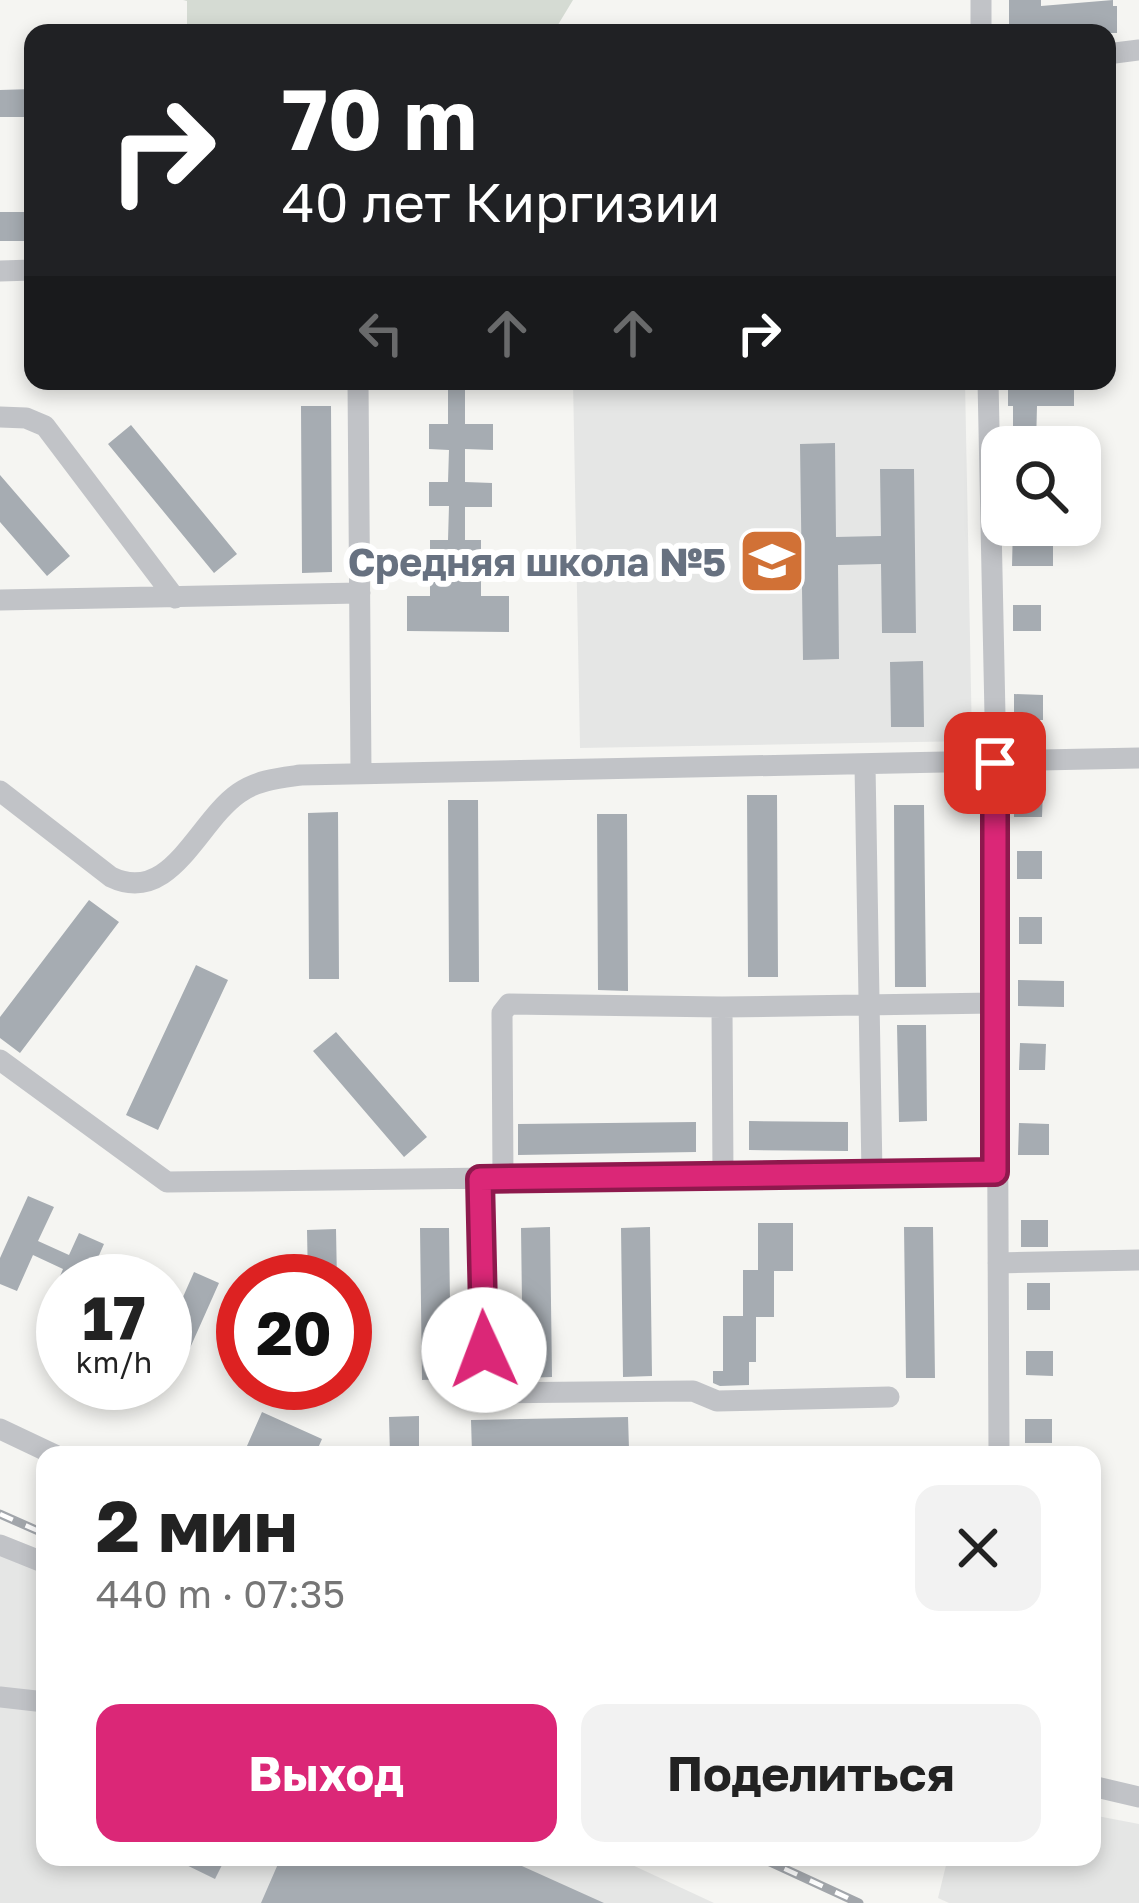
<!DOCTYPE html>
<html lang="ru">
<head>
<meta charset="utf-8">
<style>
	:root { --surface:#fff; --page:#f2f2f2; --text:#222; --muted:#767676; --accent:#db2777 }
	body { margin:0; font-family:"Golos Text",sans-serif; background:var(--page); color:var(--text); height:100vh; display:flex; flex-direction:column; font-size:45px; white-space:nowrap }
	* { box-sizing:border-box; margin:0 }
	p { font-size:39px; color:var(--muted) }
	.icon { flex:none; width:66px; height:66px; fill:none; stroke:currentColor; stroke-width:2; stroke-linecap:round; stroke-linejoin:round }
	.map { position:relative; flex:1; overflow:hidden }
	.drawer { position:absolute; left:36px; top:1446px; width:1065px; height:420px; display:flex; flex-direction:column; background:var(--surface); border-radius:24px; box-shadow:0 6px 18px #0003 }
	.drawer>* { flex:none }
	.guide { position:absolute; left:24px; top:24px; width:1092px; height:366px; border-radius:24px; box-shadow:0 6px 18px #0003; background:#202124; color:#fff; overflow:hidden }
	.tools { position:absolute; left:981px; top:426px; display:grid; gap:24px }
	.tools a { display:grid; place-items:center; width:120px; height:120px; border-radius:24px; background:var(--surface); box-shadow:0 6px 18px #0003; font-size:60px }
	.speed { position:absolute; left:36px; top:1254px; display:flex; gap:24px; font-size:60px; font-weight:700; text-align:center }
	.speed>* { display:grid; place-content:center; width:156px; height:156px; border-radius:50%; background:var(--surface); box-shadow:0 6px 18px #0003; line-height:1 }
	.speed small { font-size:30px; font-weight:400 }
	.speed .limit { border:18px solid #d22; background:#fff; color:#111 }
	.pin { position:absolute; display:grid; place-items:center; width:102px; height:102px; color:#fff; margin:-51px; border-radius:24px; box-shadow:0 6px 18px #0006 }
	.me { position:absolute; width:132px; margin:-66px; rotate:358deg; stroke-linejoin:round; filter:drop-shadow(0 0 9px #0008) }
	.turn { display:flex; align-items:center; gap:42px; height:252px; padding:0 60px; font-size:54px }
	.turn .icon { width:156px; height:156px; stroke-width:2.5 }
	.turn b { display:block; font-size:84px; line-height:102px }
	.lanes { display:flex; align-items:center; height:114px; padding:0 60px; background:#0003; justify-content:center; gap:60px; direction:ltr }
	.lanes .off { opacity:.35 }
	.round { display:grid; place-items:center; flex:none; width:126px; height:126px; border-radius:24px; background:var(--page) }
	.headline { display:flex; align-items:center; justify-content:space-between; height:204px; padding:0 60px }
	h1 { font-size:72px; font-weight:700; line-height:90px }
	.action { display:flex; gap:24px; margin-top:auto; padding:24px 60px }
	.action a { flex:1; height:138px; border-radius:24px; background:var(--accent); color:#fff; font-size:48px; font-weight:700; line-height:138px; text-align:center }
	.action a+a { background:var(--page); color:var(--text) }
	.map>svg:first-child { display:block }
</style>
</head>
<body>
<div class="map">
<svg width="1139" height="1903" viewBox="0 0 1139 1903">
	<rect width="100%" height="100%" fill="#f5f5f2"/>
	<path fill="#e5e6e5" d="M 573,381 L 965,381 L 972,741 L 580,748 Z
		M 0,1535 L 45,1556 L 45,1696 L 0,1691 Z
		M 0,1701 L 45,1706 L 45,1857 L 615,1857 L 714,1903 L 0,1903 Z
		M 1092,1815 L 1139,1824 L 1139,1903 L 949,1903 L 938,1898 L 948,1857 L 1092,1857 Z"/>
	<path fill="#d5dbd3" d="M 183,0 L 573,0 L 553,33 L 187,33 L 187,1 Z"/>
	<path fill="#a6acb2" d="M 1009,0 L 1041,0 L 1041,6 L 1113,0 L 1113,6 L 1117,6 L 1117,33 L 1044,33 L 1043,27 L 1009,28 Z
		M 33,89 L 33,117 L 0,117 L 0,90 Z
		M 0,212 L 33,212 L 33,241 L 0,241 Z
		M 448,381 L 465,381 L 465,424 L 493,424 L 493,450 L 465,449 L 465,482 L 492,483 L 492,507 L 465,507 L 465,540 L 481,540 L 481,596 L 509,596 L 509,632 L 407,631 L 407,596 L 430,596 L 430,540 L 448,540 L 449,506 L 429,506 L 429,482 L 448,482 L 449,450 L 429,449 L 429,424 L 448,424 Z
		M 1008,389 L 1074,389 L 1074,406 L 1037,406 L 1036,445 L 1013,445 L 1013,406 L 1008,406 Z
		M 301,406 L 331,406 L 332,572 L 302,573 Z
		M 131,425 L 237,554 L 214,573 L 108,444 Z
		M 835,443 L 836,537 L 881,536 L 880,469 L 914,469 L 916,633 L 882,633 L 881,564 L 838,565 L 839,659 L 803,660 L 800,444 Z
		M 0,475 L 70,556 L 47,576 L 0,522 Z
		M 1013,525 L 1039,525 L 1039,540 L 1053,541 L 1053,566 L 1012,566 Z
		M 1013,605 L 1041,605 L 1041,631 L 1013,631 Z
		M 923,661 L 924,727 L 891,727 L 890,662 Z
		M 1014,694 L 1043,695 L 1043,720 L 1014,720 Z
		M 1014,788 L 1043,788 L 1042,817 L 1014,817 Z
		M 747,795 L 777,795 L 778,977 L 748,977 Z
		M 448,800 L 478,800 L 479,982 L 449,982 Z
		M 894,805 L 924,805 L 926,987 L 895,987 Z
		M 338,812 L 339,979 L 309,979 L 308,813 Z
		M 597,814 L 627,814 L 628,991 L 598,990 Z
		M 1017,851 L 1042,851 L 1042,879 L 1017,879 Z
		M 89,900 L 119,922 L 20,1053 L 0,1038 L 0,1017 Z
		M 1019,917 L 1042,917 L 1042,944 L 1019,944 Z
		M 196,965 L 228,980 L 158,1130 L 126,1115 Z
		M 1018,980 L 1064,981 L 1064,1007 L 1018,1006 Z
		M 897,1025 L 926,1025 L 927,1121 L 899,1122 Z
		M 336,1032 L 427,1137 L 404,1157 L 313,1051 Z
		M 1020,1043 L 1046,1044 L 1045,1070 L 1019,1070 Z
		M 749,1121 L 848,1122 L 848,1151 L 749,1150 Z
		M 696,1122 L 696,1152 L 518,1155 L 518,1124 Z
		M 1019,1123 L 1049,1124 L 1049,1155 L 1018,1155 Z
		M 28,1196 L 54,1207 L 38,1241 L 69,1255 L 79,1233 L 104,1244 L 93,1269 L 120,1281 L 58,1281 L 63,1269 L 33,1255 L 17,1291 L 0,1284 L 0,1258 Z
		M 1021,1220 L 1048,1220 L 1048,1247 L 1021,1247 Z
		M 758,1223 L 793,1223 L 793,1271 L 774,1271 L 774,1317 L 756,1317 L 756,1362 L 749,1362 L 749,1385 L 720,1386 L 713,1383 L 713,1371 L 723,1371 L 723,1316 L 743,1316 L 743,1270 L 758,1270 Z
		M 550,1227 L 552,1377 L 523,1378 L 521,1228 Z
		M 650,1227 L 652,1376 L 623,1377 L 621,1228 Z
		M 904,1227 L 933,1227 L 935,1378 L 906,1378 Z
		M 420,1228 L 449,1228 L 451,1379 L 422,1380 Z
		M 336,1229 L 337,1281 L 308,1281 L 307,1230 Z
		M 133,1258 L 158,1269 L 152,1281 L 123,1281 Z
		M 194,1272 L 219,1283 L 182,1366 L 165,1359 L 165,1345 L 175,1322 L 165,1317 L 165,1299 L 179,1306 Z
		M 1027,1283 L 1050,1283 L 1050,1310 L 1027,1310 Z
		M 1026,1351 L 1053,1351 L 1053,1376 L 1026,1375 Z
		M 262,1412 L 322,1439 L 315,1455 L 243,1455 Z
		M 419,1416 L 419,1455 L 390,1455 L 389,1417 Z
		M 628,1417 L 629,1449 L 472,1453 L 471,1420 Z
		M 1025,1419 L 1052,1419 L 1052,1443 L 1025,1443 Z
		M 170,1857 L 226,1857 L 215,1879 Z
		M 281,1857 L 502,1857 L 604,1903 L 261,1903 Z"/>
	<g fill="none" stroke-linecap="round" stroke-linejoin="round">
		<path stroke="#c1c3c7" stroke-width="21" d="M 981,0 L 981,33
			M 1107,54 L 1139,50
			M 0,271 L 33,270
			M 358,381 L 361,773
			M 988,381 L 996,763 L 999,1455
			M 0,417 L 26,418 L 45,426 L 175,598
			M 0,600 L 360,593
			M 865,765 L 872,1174
			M 0,791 L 111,877 C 171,906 197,822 239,793 C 257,780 280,778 301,775 L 1139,758
			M 722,1007 L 723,1175
			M 0,1060 L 167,1182 L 995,1172
			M 503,1178 L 502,1013 L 509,1004 L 722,1007 L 995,1003
			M 480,1179 L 485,1393 L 693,1391 L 717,1401 L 889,1397
			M 998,1263 L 1139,1260
			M 0,1429 L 55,1455
			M 0,1545 L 45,1563
			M 0,1697 L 45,1702
			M 1092,1786 L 1139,1797"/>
		<g stroke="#a2a6ab" stroke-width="9">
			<path id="rail" d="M 0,1514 L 45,1534
				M 759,1857 L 859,1903"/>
		</g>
		<use href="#rail" stroke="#fff" stroke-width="4.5" stroke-dasharray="14" stroke-linecap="butt"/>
	</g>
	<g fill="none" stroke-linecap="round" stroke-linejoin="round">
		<g stroke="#8e194d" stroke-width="30">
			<path id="route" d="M 484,1350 L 480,1179 L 995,1172 L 995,763"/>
		</g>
		<use href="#route" stroke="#db2777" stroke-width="21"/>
	</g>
	<defs>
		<g id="school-square" transform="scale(3.45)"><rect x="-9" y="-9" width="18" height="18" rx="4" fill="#d17136" stroke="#fff"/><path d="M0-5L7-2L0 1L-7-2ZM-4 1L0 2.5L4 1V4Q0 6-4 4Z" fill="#fff"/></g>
	</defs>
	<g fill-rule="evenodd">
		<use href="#school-square" x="772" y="561"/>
	</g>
	<g text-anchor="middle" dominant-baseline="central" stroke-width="12" stroke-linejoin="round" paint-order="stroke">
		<g font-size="39" font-weight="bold" fill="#677180" stroke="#fff" text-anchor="end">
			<text x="726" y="561">Средняя школа №5</text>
		</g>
	</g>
</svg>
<div class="tools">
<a><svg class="icon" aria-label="search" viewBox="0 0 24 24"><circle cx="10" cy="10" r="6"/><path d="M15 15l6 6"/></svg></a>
</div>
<div class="speed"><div>17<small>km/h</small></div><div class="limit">20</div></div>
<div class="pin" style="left:995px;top:763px;background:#d93025"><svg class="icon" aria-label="arrive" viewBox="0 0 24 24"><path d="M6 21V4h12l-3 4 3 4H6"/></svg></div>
<svg class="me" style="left:484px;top:1350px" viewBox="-20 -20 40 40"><circle r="19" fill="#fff"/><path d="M0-13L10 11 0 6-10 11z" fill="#db2777"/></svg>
<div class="guide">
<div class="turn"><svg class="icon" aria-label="right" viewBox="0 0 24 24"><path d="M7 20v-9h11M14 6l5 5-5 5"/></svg><div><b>70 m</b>40 лет Киргизии</div></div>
<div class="lanes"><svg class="icon off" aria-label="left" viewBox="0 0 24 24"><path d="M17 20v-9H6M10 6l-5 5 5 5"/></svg><svg class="icon off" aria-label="ahead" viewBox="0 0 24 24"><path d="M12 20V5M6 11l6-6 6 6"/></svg><svg class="icon off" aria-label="ahead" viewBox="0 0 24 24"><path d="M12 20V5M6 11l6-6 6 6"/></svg><svg class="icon" aria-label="right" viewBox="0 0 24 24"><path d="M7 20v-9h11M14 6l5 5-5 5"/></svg></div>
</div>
<section class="drawer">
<div class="headline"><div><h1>2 мин</h1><p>440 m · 07:35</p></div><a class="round"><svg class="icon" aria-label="close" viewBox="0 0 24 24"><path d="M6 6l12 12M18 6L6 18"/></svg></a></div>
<div class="action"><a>Выход</a><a>Поделиться</a></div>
</section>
</div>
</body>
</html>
